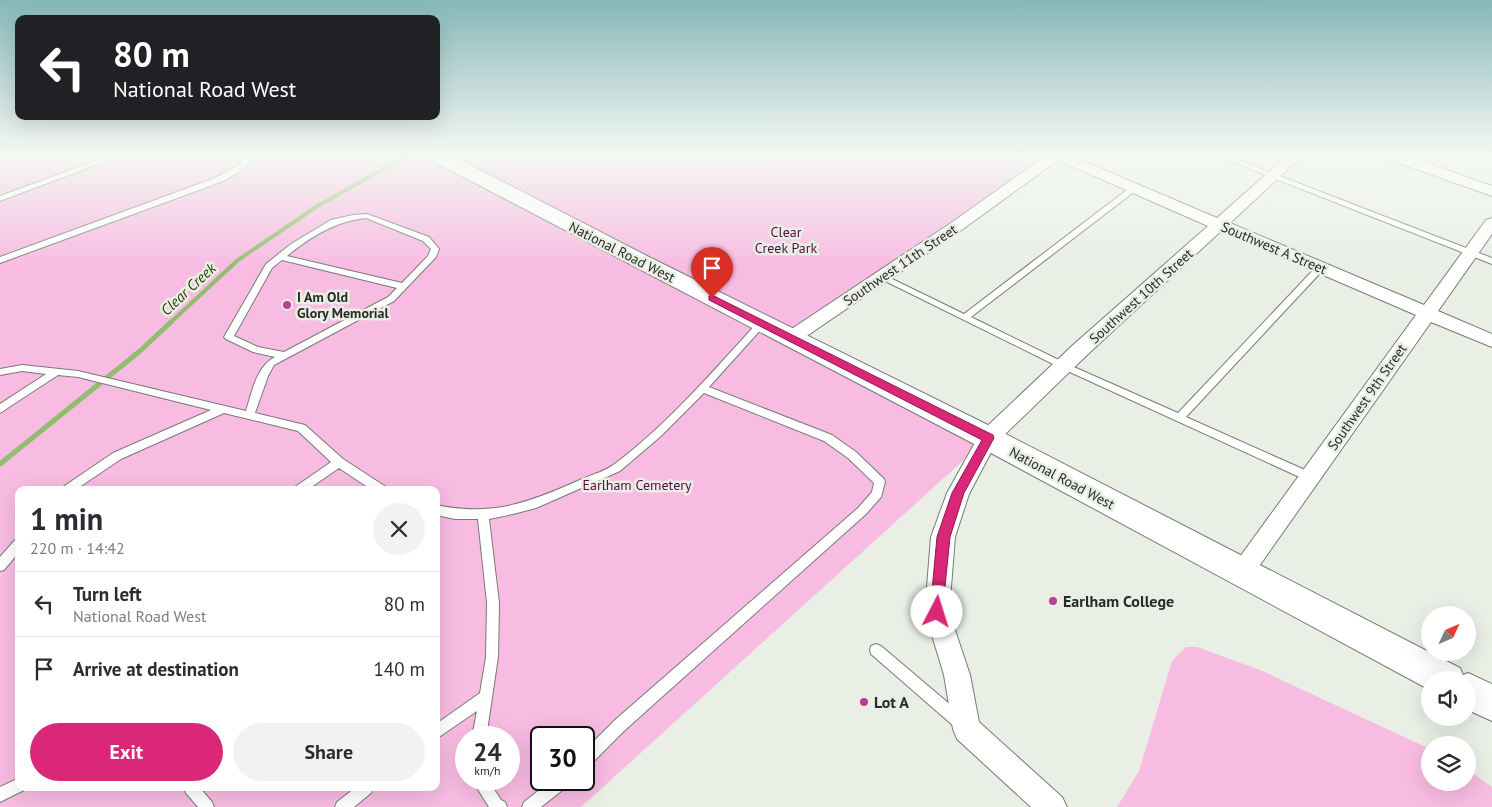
<!DOCTYPE html>
<html lang="en">
<head>
<meta charset="utf-8">
<style>
	:root { --surface:#fff; --page:#f2f2f3; --text:#2b2b33; --muted:#7c7c81; --line:#e1e1e2; --accent:#db2777 }
	body { margin:0; font-family:"PT Sans",sans-serif; background:var(--page); color:var(--text); height:100vh; display:flex; flex-direction:column; font-size:19px; white-space:nowrap }
	* { box-sizing:border-box; margin:0 }
	p { font-size:16px; color:var(--muted) }
	.icon { flex:none; width:28px; height:28px; fill:none; stroke:currentColor; stroke-width:2; stroke-linecap:round; stroke-linejoin:round }
	.map { position:relative; flex:1; overflow:hidden }
	.sheet { position:absolute; left:15px; top:486px; width:425px; height:305px; display:flex; flex-direction:column; background:var(--surface); border-radius:10px; box-shadow:0 5px 20px #0002 }
	.sheet>* { flex:none }
	.hud { position:absolute; left:15px; top:15px; width:425px; height:105px; border-radius:10px; box-shadow:0 5px 20px #0002; background:#202124; color:#fff; overflow:hidden }
	.needle { width:32px; rotate:46deg }
	.tools { position:absolute; left:1421px; top:606px; display:grid; gap:10px }
	.tools a { display:grid; place-items:center; width:55px; height:55px; border-radius:50%; background:var(--surface); box-shadow:0 5px 20px #0002; font-size:25px }
	.speed { position:absolute; left:455px; top:726px; display:flex; gap:10px; font-size:25px; font-weight:700; text-align:center }
	.speed>* { display:grid; place-content:center; width:65px; height:65px; border-radius:50%; background:var(--surface); box-shadow:0 5px 20px #0002; line-height:1 }
	.speed small { font-size:12px; font-weight:400 }
	.speed .limit { border:2px solid #111; border-radius:8px; background:#fff; color:#111 }
	.pin { position:absolute; display:grid; place-items:center; width:42px; height:42px; color:#fff; margin:-51px -21px; border-radius:50% 50% 50% 0; rotate:-45deg; box-shadow:0 0 5px #0007 }
	.pin .icon { rotate:45deg }
	.me { position:absolute; width:55px; margin:-28px; rotate:5deg; stroke-linejoin:round; filter:drop-shadow(0 0 4px #0008) }
	.turn { display:flex; align-items:center; gap:18px; height:105px; padding:0 15px; font-size:22px }
	.turn .icon { width:65px; height:65px; stroke-width:2.5 }
	.turn b { display:block; font-size:35px; line-height:42px }
	.round { display:grid; place-items:center; flex:none; width:52px; height:52px; border-radius:26px; background:var(--page) }
	.overview { display:flex; align-items:center; justify-content:space-between; height:85px; padding:0 15px }
	h1 { font-size:30px; font-weight:600; line-height:38px }
	.button { display:flex; gap:10px; margin-top:auto; padding:10px 15px }
	.button a { flex:1; height:58px; border-radius:30px; background:var(--accent); color:#fff; font-size:20px; font-weight:600; line-height:58px; text-align:center }
	.button a+a { background:var(--page); color:var(--text) }
	ul { padding:0; list-style:none }
	li { display:flex; align-items:center; gap:15px; height:65px; padding:0 15px; border-top:1px solid var(--line) }
	li div { flex:1 }
	li b { display:block; font-size:19px }
	li em { font-style:normal }
	.map>svg:first-child { display:block }
</style>
</head>
<body>
<div class="map">
<svg width="1492" height="807" viewBox="0 0 1492 807">
	<rect width="100%" height="100%" fill="#e9efe5"/>
	<path fill="#f8bbe2" fill-rule="evenodd" d="M 0,155 L 1056,155 L 957,226 L 791,338 L 988,438 L 581,807 L 0,807 ZM 19,490 L 436,490 L 436,788 L 19,788 ZM 466,738 L 509,738 L 509,780 L 466,780 ZM 541,738 L 584,738 L 584,780 L 541,780 Z
		M 1186,647 L 1197,647 L 1260,670 L 1430,749 L 1430,782 L 1468,782 L 1468,770 L 1492,787 L 1492,807 L 1117,807 L 1139,771 L 1172,661 Z"/>
	<g fill="none" stroke-linecap="round" stroke-linejoin="round">
		<path stroke="#92bd6f" stroke-width="4" d="M 170,323 L 238,260 L 316,207 L 408,155"/>
		<path stroke="#92bd6f" stroke-width="5" d="M 0,464 L 140,351 L 171,322"/>
		<g stroke="#767b72" stroke-width="2">
			<path id="lane" d="M 112,155 L 122,155 L 0,201 L 0,196 Z
				M 246,155 L 254,155 C 247,169 234,175 221,182 L 0,263 L 0,257 L 215,178 L 238,166 Z
				M 1215,155 L 1225,155 L 1492,258 L 1492,264 Z
				M 1132,186 L 1135,186 L 1139,188 L 971,317 L 1067,364 L 1178,413 L 1317,266 L 1323,266 L 1323,270 L 1186,417 L 1314,474 L 1315,477 L 1314,480 L 1310,481 L 1306,480 L 1061,368 L 877,277 L 878,275 L 884,275 L 964,314 Z
				M 367,214 L 429,237 L 439,249 L 436,257 L 394,301 L 274,365 L 268,376 L 255,413 L 305,425 L 343,459 L 386,487 L 387,490 L 372,490 L 339,468 L 307,490 L 294,490 L 295,487 L 331,462 L 298,431 L 224,413 L 121,459 L 75,490 L 62,490 L 63,487 L 113,453 L 211,410 L 78,377 L 58,375 L 0,413 L 0,404 L 46,374 L 22,371 L 0,375 L 0,369 L 22,365 L 78,371 L 246,411 C 252,392 256,367 275,357 L 253,352 L 226,339 L 224,337 L 266,264 L 291,244 L 331,220 L 353,215 ZM 366,218 L 423,241 L 431,249 L 428,256 L 402,283 L 287,256 C 310,237 336,221 366,218 ZM 282,260 L 397,288 L 388,297 L 284,352 L 258,347 L 234,336 L 272,268 Z
				M 762,320 L 767,323 L 765,325 L 709,387 L 832,435 L 856,452 L 884,479 L 885,482 L 881,497 L 866,514 L 625,730 L 589,766 L 584,768 L 584,751 L 615,720 L 858,508 L 872,492 L 874,483 L 848,458 L 824,441 L 704,393 L 661,436 L 620,471 L 536,508 L 513,514 L 489,519 L 499,603 L 498,657 L 486,738 L 472,738 L 477,711 L 436,739 L 436,724 L 480,693 L 486,657 L 487,603 L 478,519 L 455,519 L 436,515 L 436,505 C 493,517 531,502 582,479 C 594,474 606,471 616,463 C 670,422 714,370 759,321 Z
				M 19,538 L 19,552 L 4,570 L 0,571 L 0,557 L 15,540 Z
				M 876,644 L 881,646 L 966,718 L 968,723 L 966,728 L 961,730 L 956,728 L 871,654 L 870,650 L 871,646 Z
				M 19,778 L 19,788 L 25,788 L 24,790 L 0,802 L 0,787 Z
				M 472,780 L 488,780 L 501,800 L 505,802 L 507,807 L 489,807 Z
				M 552,780 L 571,780 L 569,785 L 541,807 L 522,807 L 524,802 Z
				M 184,788 L 200,788 L 212,802 L 214,807 L 198,807 L 186,793 Z
				M 355,788 L 373,788 L 371,793 L 354,807 L 335,807 L 337,802 Z"/>
		</g>
		<g stroke="#767b72" stroke-width="2">
			<path id="street" d="M 1047,155 L 1069,155 L 1217,218 L 1288,155 L 1303,155 L 1230,223 L 1424,305 L 1486,220 L 1492,218 L 1492,234 L 1438,311 L 1492,334 L 1492,347 L 1431,322 L 1250,579 L 1242,582 L 1234,579 L 1230,572 L 1234,565 L 1416,315 L 1221,231 L 1087,355 L 996,443 L 969,494 L 955,537 L 949,612 L 970,675 L 979,722 L 1062,797 L 1067,807 L 1031,807 L 957,739 L 953,729 L 944,675 L 925,612 L 931,537 L 947,493 L 981,432 L 1073,345 L 1208,226 L 1058,160 L 963,229 L 798,342 L 791,344 L 784,342 L 782,338 L 784,334 L 951,223 Z
				M 1383,155 L 1404,155 L 1492,186 L 1492,196 L 1385,158 Z"/>
		</g>
		<g stroke="#767b72" stroke-width="2">
			<path id="primary" d="M 426,155 L 451,155 L 647,256 L 998,430 L 1460,668 L 1463,675 L 1468,673 L 1492,684 L 1492,721 L 1468,710 L 1468,680 L 1430,680 L 1430,690 L 978,446 L 429,159 Z"/>
		</g>
		<use href="#lane" fill="#fff" fill-rule="evenodd"/>
		<use href="#street" fill="#fff" fill-rule="evenodd"/>
		<use href="#primary" fill="#fff" fill-rule="evenodd"/>
	</g>
	<linearGradient id="sky" x2="0" y2="1"><stop stop-color="#85b8b8"/><stop offset="0.58" stop-color="#f5f8f3"/><stop offset="1" stop-color="#f5f8f3" stop-opacity="0"/></linearGradient>
	<rect width="1492" height="268" fill="url(#sky)"/>
	<path fill="#db2777" stroke="#8e194d" d="M 712,295 L 993,435 L 994,438 L 964,493 L 950,537 L 942,616 L 937,618 L 932,616 L 930,612 L 937,537 L 952,493 L 982,440 L 709,300 L 709,296 Z"/>
	<g fill="#b84197" stroke="#e9efe5" stroke-width="2">
		<circle cx="287" cy="305" r="5"/>
		<circle cx="1053" cy="601" r="5"/>
		<circle cx="864" cy="702" r="5"/>
	</g>
	<g text-anchor="middle" dominant-baseline="central" stroke-width="5" stroke-linejoin="round" paint-order="stroke">
		<g font-size="14" fill="#530d41" stroke="#e9efe5">
			<text x="786" y="232">Clear<tspan x="786" dy="16">Creek Park</tspan></text>
			<text x="637" y="485">Earlham Cemetery</text>
		</g>
		<g font-size="14" fill="#292b28" stroke="#e9efe5">
			<text transform="translate(1274 248) rotate(23)">Southwest A Street</text>
			<text transform="translate(622 252) rotate(27)">National Road West</text>
			<text transform="translate(900 265) rotate(-34)">Southwest 11th Street</text>
			<text transform="translate(1141 296) rotate(-42)">Southwest 10th Street</text>
			<text transform="translate(1367 397) rotate(-55)">Southwest 9th Street</text>
			<text transform="translate(1062 478) rotate(28)">National Road West</text>
		</g>
		<g font-size="14" font-weight="bold" fill="#292b28" stroke="#e9efe5" text-anchor="start">
			<text x="297" y="297">I Am Old<tspan x="297" dy="16">Glory Memorial</tspan></text>
		</g>
		<g font-size="15" font-style="italic" fill="#274108" stroke="#e9efe5">
			<text transform="translate(188 289) rotate(-43)">Clear Creek</text>
		</g>
		<g font-size="16" font-weight="bold" fill="#292b28" stroke="#e9efe5" text-anchor="start">
			<text x="1063" y="601">Earlham College</text>
			<text x="874" y="702">Lot A</text>
		</g>
	</g>
</svg>
<div class="tools">
<a><svg class="needle" viewBox="-14 -14 28 28"><path d="M0-13l5 13h-10z" fill="#e53935"/><path d="M0 13l5-13h-10z" fill="#7c7c81"/></svg></a>
<a><svg class="icon" aria-label="sound" viewBox="0 0 24 24"><path d="M4 9h4l5-4v14l-5-4H4zM17 9q2 3 0 6"/></svg></a>
<a><svg class="icon" aria-label="layers" viewBox="0 0 24 24"><path d="M12 4l9 5-9 5-9-5zM3 14l9 5 9-5"/></svg></a>
</div>
<div class="speed"><div>24<small>km/h</small></div><div class="limit">30</div></div>
<div class="pin" style="left:712px;top:298px;background:#d93025"><svg class="icon" aria-label="arrive" viewBox="0 0 24 24"><path d="M6 21V4h12l-3 4 3 4H6"/></svg></div>
<svg class="me" style="left:937px;top:612px" viewBox="-20 -20 40 40"><circle r="19" fill="#fff"/><path d="M0-13L10 11 0 6-10 11z" fill="#db2777"/></svg>
<div class="hud">
<div class="turn"><svg class="icon" aria-label="left" viewBox="0 0 24 24"><path d="M17 20v-9H6M10 6l-5 5 5 5"/></svg><div><b>80 m</b>National Road West</div></div>
</div>
<section class="sheet">
<div class="overview"><div><h1>1 min</h1><p>220 m · 14:42</p></div><a class="round"><svg class="icon" aria-label="close" viewBox="0 0 24 24"><path d="M6 6l12 12M18 6L6 18"/></svg></a></div>
<ul>
<li><svg class="icon" aria-label="left" viewBox="0 0 24 24"><path d="M17 20v-9H6M10 6l-5 5 5 5"/></svg><div><b>Turn left</b><p>National Road West</p></div><em>80 m</em></li>
<li><svg class="icon" aria-label="arrive" viewBox="0 0 24 24"><path d="M6 21V4h12l-3 4 3 4H6"/></svg><div><b>Arrive at destination</b></div><em>140 m</em></li>
</ul>
<div class="button"><a>Exit</a><a>Share</a></div>
</section>
</div>
</body>
</html>
